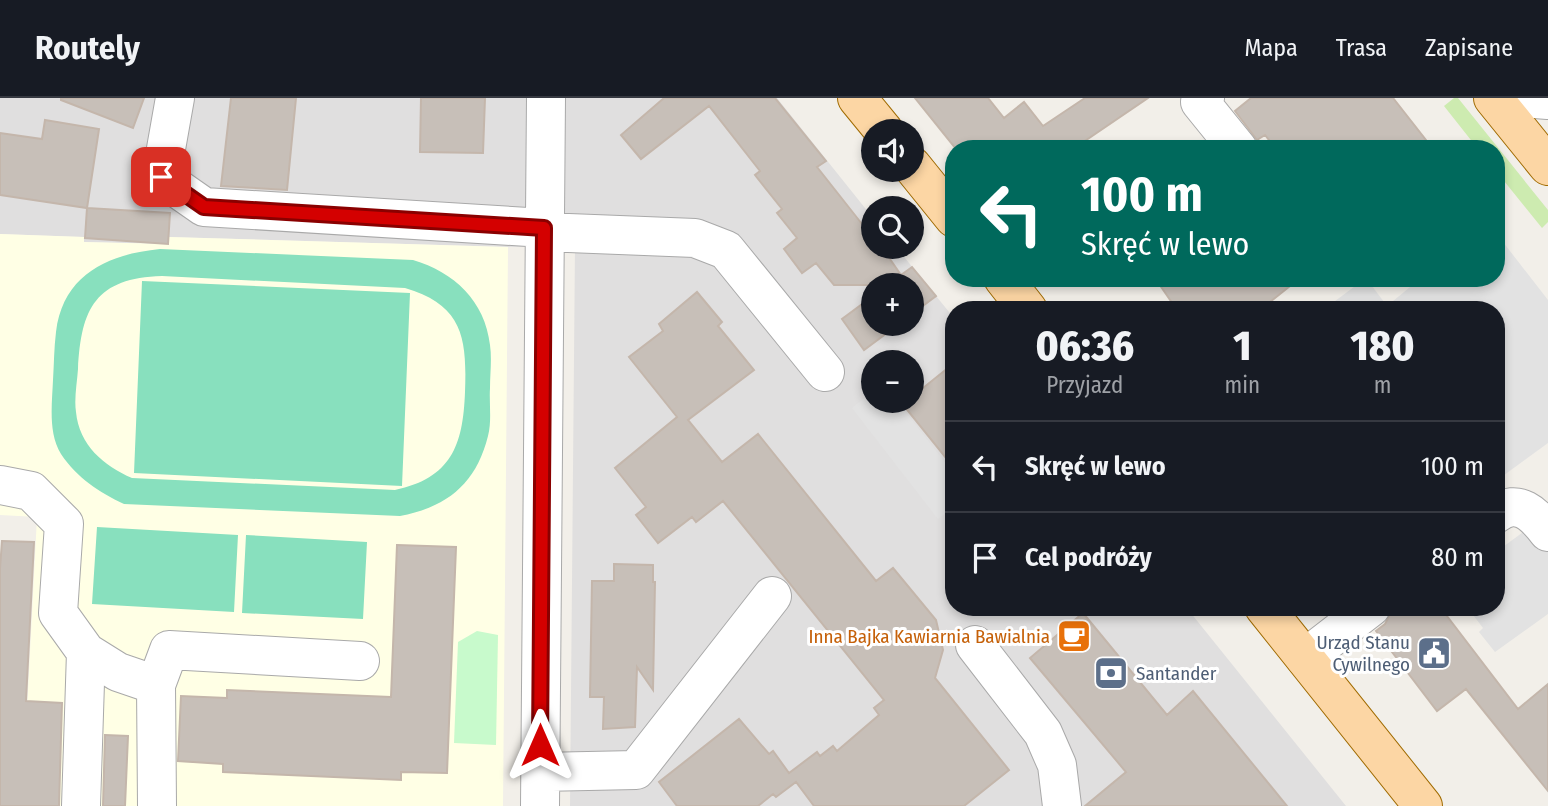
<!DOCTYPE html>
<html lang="pl">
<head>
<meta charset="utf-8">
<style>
	:root { --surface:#171b24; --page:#242831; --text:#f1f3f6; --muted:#9ea1a6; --line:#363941 }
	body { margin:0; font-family:"Fira Sans Condensed",sans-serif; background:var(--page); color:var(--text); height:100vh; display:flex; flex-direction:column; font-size:26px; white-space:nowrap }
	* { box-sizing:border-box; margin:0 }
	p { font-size:23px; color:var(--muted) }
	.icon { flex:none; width:38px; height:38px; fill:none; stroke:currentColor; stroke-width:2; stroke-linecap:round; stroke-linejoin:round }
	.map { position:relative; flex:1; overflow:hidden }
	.details { position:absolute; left:945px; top:203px; width:560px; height:315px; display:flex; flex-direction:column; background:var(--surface); border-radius:28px; box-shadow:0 4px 10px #0003 }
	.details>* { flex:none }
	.hud { position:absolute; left:945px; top:42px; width:560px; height:147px; border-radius:28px; box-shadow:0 4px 10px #0003; background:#00695c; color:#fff; overflow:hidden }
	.controls { position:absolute; left:861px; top:21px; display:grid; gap:14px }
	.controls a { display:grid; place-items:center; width:63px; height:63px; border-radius:50%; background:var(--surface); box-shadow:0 4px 10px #0003; font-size:35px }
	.pin { position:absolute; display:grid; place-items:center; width:60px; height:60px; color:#fff; margin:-30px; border-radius:14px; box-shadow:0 4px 10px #0006 }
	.me { position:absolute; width:77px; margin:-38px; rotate:0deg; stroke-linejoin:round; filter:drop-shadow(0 0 5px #0008) }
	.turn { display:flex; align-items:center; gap:24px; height:147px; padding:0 21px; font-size:32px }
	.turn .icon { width:91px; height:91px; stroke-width:2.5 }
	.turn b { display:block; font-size:49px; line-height:60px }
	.eta { display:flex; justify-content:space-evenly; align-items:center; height:119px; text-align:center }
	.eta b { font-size:42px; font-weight:800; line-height:49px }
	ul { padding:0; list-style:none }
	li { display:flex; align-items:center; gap:21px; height:91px; padding:0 21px; border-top:2px solid var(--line) }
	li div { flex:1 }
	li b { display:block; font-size:26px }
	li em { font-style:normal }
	header { display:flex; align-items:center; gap:42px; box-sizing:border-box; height:98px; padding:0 35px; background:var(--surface); border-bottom:2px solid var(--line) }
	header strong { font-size:33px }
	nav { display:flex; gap:38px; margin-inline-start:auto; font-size:24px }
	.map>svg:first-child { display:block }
</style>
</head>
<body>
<header>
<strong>Routely</strong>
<nav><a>Mapa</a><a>Trasa</a><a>Zapisane</a></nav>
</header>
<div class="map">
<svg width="1548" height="708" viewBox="0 0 1548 708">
	<rect width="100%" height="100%" fill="#f2efe9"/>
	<path fill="#e0dfdf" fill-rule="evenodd" d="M 0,0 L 777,0 L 873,120 L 873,149 L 896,149 L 954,220 L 954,509 L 1186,509 L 1346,708 L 570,708 L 575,148 L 508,149 L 169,139 L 168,146 L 84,144 L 84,139 L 0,136 ZM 873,187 L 912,187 L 912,226 L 873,226 ZM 873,264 L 912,264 L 912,303 L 873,303 Z"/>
	<path fill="#ffffe5" d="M 0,136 L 84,139 L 84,144 L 168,146 L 169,139 L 508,149 L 503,708 L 22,708 L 37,419 L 0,417 Z"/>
	<path fill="#cdebb0" d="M 1454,0 L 1458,0 L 1548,112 L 1548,124 L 1542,130 L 1496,73 L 1496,51 L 1478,51 L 1444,8 Z"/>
	<path fill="#c8facc" d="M 477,533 L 498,537 L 496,647 L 454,645 L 458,544 Z"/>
	<path fill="#88e0be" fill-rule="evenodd" d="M 160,151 L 413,162 C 454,174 485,203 490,247 C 492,261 490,276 490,290 C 489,305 492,323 488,338 C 476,386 447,409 400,418 L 124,406 C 99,394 77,380 61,356 C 48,335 52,306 53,282 C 54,266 54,250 56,234 C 63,176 109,156 160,151 ZM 162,178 L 405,190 C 463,207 467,240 465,294 C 463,348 451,380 395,392 L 132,380 C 104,368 79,347 76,314 C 74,301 77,285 78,271 C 81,210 96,180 162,178 Z
		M 142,183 L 410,195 L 402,388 L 134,375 Z
		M 97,429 L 238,437 L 234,514 L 92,506 Z
		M 246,437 L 367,444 L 363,521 L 242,515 Z"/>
	<path fill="#e2e2e2" d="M 1496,135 L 1548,202 L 1548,345 L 1496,383 L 1496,212 L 1323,212 L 1366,180 L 1387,208 L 1421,180 L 1496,180 Z
		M 873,293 L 873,303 L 897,303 L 954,376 L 954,409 L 938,421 L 852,310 Z
		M 1548,416 L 1548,516 L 1495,554 L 1479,534 L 1483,530 L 1467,509 L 1496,509 L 1496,454 Z"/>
	<path fill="#c7bfb8" stroke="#c4b6ab" stroke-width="2" d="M 61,0 L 144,0 L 133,30 L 61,2 Z
		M 231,0 L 296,0 L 287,92 L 221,88 Z
		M 421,0 L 485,0 L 483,55 L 420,54 Z
		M 664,0 L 775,0 L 826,63 L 817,69 L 873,140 L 873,149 L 883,151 L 901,177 L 912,169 L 936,198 L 912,216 L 912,187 L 834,187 L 816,165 L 802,175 L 784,151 L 797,140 L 777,115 L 782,111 L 755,77 L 760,73 L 709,8 L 641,61 L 621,37 Z
		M 915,0 L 988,0 L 1004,20 L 1024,4 L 1043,28 L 1085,0 L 1148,0 L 1073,51 L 956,51 Z
		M 1251,0 L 1393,0 L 1433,51 L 1276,51 L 1265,37 L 1257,42 L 1235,13 Z
		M 45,22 L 99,31 L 87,110 L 0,97 L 0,35 L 42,41 Z
		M 87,110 L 170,115 L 168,146 L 85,140 Z
		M 1155,180 L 1300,180 L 1260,212 L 1177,212 Z
		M 697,194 L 722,224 L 718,228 L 754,272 L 688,322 L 722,364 L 758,336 L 876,483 L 893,470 L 936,522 L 943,552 L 935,580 L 1009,672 L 964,708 L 814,708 L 796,684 L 776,699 L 773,696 L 758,708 L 677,708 L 659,684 L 739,621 L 769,656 L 773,653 L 789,675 L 817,654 L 820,658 L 833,648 L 837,653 L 879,617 L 874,610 L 884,602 L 723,403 L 696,424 L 692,419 L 658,445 L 636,417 L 646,409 L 615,370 L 677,319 L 629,259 L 663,233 L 659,226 Z
		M 873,198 L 873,226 L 899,226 L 864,252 L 842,221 Z
		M 954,265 L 954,370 L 900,303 L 912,303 L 912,299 Z
		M 2,443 L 34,444 L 26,603 L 62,605 L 59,708 L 0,708 L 0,470 Z
		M 397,447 L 456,449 L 447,675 L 401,674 L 401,682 L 223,674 L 223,666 L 178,663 L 181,598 L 227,600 L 227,592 L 391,599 Z
		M 614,466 L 653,467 L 653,484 L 655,484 L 653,592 L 637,569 L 635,629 L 603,631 L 604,599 L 590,599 L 592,483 L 614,483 Z
		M 1394,509 L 1440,509 L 1518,611 L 1548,586 L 1548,693 L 1466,591 L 1437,613 L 1376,533 L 1385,526 Z
		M 1083,515 L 1167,617 L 1193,593 L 1287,708 L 1085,708 L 1126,674 L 1030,560 Z
		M 105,637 L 128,638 L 125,708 L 103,708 Z"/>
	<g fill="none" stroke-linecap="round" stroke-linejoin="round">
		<g stroke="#a9a9a9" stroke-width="40">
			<path id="minor" d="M 175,0 L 161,79 L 204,109 L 544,130
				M 1205,0 L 1200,4 L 1238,51
				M 1522,0 L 1548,2
				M 543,134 L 695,140 L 726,152 L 825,274
				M 0,387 L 31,393 L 64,426 L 58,515 L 86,554 L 118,574 L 156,587 L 157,708
				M 1496,416 C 1518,399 1535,417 1548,434
				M 975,547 L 1043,635 L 1057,667 L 1062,708
				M 1305,560 L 1371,509
				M 156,587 L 169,552 L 360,563
				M 540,674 L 636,672 L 772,498
				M 81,708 L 86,554
				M 540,708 L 546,0"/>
		</g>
		<g stroke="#a06b00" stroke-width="40">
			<path id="major" d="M 857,0 L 884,33
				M 1493,0 L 1548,68
				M 912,68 L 954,120
				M 1003,180 L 1028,212
				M 1264,509 L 1423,708"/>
		</g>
		<use href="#minor" stroke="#fff" stroke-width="38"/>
		<use href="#major" stroke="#fcd6a4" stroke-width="38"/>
	</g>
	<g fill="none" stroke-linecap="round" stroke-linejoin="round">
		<g stroke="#8a0000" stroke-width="18">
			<path id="route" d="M 161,79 L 204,109 L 544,130 L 540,647"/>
		</g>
		<use href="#route" stroke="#d40000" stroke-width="12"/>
	</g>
	<defs>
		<g id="cafe-square" transform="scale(1.75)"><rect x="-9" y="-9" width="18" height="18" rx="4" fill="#e8710a" stroke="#fff"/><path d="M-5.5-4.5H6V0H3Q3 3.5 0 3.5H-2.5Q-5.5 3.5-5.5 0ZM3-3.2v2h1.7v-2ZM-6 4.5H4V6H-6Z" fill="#fff"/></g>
		<g id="civic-square" transform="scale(1.75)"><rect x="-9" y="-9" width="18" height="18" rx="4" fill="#5c6f8a" stroke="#fff"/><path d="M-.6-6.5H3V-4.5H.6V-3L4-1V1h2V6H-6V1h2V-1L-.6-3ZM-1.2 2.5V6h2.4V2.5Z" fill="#fff"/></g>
		<g id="bank-square" transform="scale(1.75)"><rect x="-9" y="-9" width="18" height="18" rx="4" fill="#5c6f8a" stroke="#fff"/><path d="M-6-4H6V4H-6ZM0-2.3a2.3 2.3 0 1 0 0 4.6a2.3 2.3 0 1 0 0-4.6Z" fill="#fff"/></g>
	</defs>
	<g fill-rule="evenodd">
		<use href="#cafe-square" x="1074" y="538"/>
		<use href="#civic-square" x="1434" y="555"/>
		<use href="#bank-square" x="1111" y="575"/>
	</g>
	<g text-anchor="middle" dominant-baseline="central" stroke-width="6" stroke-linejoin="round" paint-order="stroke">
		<g font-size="19" fill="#c56008" stroke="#fff" text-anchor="end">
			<text x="1050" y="538">Inna Bajka Kawiarnia Bawialnia</text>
		</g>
		<g font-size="19" fill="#4e5e75" stroke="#fff" text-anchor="end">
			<text x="1410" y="544">Urząd Stanu<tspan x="1410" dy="22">Cywilnego</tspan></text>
			<text x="1136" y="575" text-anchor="start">Santander</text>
		</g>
	</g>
</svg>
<div class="controls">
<a><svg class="icon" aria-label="sound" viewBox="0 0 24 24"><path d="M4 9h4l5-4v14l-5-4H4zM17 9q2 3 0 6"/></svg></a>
<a><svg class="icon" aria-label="search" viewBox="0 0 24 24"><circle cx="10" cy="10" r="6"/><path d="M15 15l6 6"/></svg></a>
<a>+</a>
<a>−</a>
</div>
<div class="pin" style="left:161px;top:79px;background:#d93025"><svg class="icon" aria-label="arrive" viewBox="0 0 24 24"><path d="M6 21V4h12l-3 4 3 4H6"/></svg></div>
<svg class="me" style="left:540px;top:647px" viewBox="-20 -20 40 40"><path d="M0-17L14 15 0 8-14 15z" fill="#d40000" stroke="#fff" stroke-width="4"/></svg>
<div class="hud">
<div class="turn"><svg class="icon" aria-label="left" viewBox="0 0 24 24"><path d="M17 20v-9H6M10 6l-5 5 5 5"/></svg><div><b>100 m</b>Skręć w lewo</div></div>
</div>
<section class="details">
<div class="eta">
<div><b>06:36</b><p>Przyjazd</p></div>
<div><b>1</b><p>min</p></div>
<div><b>180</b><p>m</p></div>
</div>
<ul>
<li><svg class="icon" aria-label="left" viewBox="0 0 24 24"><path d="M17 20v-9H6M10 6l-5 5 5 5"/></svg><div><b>Skręć w lewo</b></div><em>100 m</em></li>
<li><svg class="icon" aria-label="arrive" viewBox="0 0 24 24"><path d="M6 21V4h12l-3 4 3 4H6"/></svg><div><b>Cel podróży</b></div><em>80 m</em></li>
</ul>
</section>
</div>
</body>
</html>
